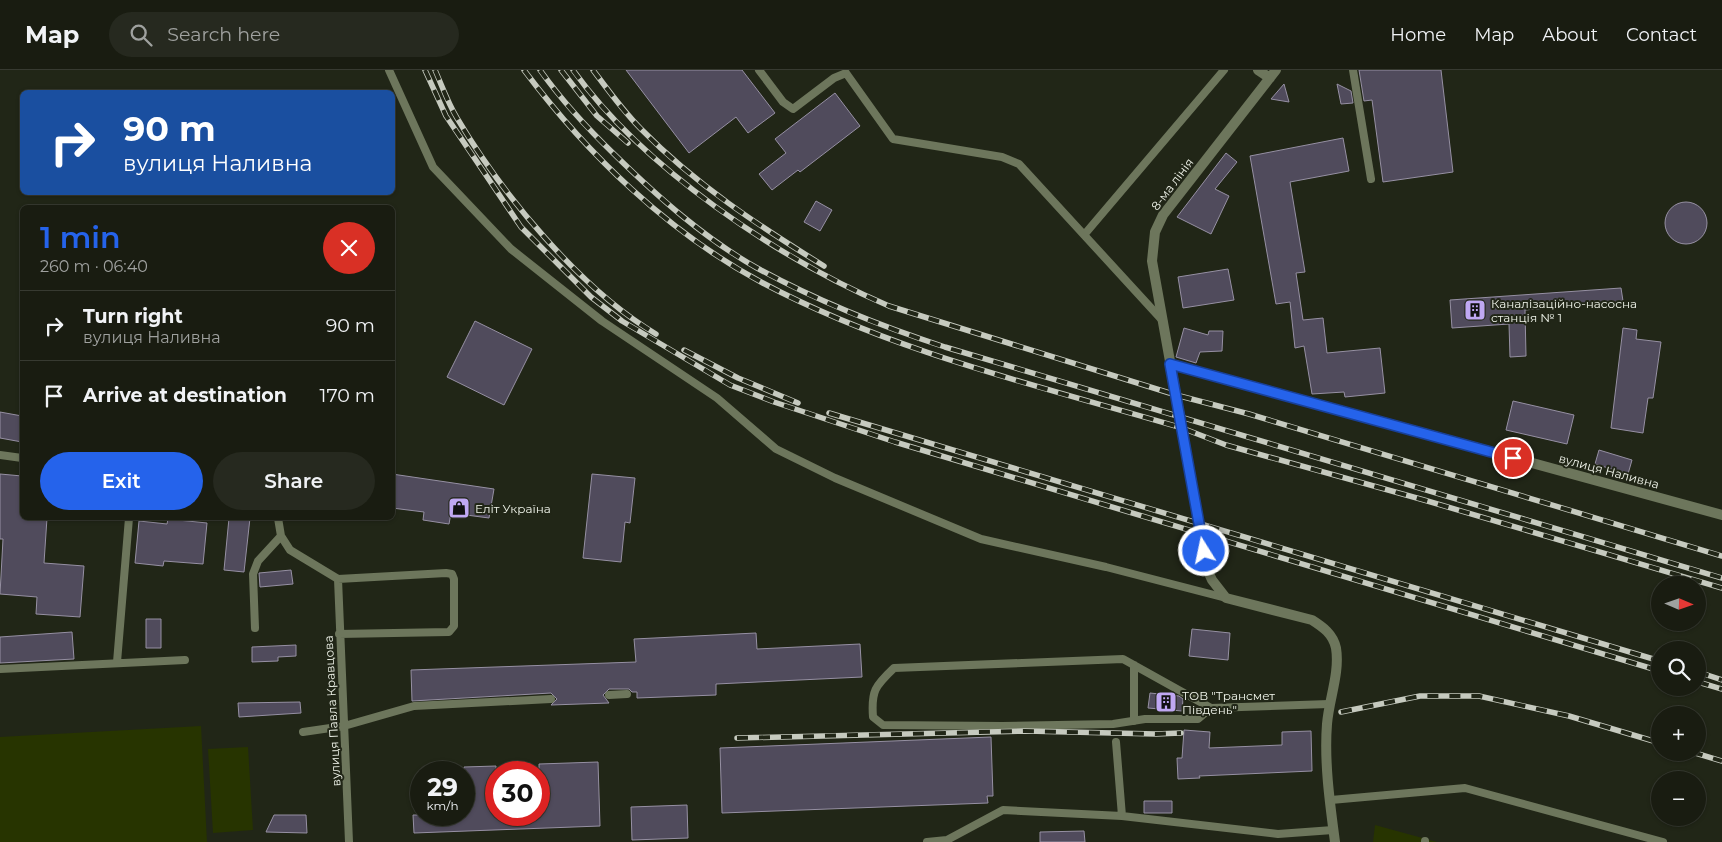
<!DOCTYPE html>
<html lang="en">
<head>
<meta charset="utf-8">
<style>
	:root { --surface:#191c11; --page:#26291f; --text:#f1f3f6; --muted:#9fa19f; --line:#373a31; --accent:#2563eb }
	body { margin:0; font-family:Montserrat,sans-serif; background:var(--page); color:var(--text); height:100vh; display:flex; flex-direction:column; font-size:19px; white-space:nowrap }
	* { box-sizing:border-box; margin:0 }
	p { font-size:16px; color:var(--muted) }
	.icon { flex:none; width:28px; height:28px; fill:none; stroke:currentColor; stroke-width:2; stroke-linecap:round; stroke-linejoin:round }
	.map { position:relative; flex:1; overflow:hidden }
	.details { position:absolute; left:20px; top:135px; width:375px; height:315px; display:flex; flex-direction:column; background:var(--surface); border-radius:8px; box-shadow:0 1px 4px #0004,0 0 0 1px var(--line) }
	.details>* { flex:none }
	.guide { position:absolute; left:20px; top:20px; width:375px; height:105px; border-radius:8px; box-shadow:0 1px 4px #0004,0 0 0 1px var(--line); background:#1a4fa0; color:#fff; overflow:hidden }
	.needle { width:32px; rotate:92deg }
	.buttons { position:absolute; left:1651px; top:506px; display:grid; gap:10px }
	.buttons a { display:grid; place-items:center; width:55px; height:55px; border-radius:50%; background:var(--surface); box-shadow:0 1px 4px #0004,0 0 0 1px var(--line); font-size:25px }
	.speed { position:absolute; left:410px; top:691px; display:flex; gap:10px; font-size:25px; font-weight:700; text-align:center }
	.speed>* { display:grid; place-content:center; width:65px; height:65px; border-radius:50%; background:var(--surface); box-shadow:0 1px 4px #0004,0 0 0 1px var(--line); line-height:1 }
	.speed small { font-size:12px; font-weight:400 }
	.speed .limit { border:8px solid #d22; background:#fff; color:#111 }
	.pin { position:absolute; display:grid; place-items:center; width:42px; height:42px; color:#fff; margin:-21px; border:2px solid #fff; border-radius:50%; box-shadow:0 1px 5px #0007 }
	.me { position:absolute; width:55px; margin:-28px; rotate:350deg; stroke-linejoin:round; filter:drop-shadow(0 0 4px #0008) }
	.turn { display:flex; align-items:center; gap:18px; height:105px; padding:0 20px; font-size:22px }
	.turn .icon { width:65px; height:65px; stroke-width:2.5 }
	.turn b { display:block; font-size:35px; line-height:42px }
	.round { display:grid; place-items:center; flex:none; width:52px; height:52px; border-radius:26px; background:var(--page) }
	.summary { display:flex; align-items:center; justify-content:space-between; height:85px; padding:0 20px }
	h1 { font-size:30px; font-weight:600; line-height:38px; color:var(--accent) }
	.primary-button { display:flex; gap:10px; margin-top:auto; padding:10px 20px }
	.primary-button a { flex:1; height:58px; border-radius:30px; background:var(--accent); color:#fff; font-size:20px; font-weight:600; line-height:58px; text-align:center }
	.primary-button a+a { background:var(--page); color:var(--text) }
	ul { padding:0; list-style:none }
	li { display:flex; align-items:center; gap:15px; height:70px; padding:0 20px; border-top:1px solid var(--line) }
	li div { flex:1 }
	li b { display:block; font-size:19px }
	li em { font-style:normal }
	header { display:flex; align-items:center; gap:30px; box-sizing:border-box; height:70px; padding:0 25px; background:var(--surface); border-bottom:1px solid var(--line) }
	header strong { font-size:24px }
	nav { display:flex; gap:28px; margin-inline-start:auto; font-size:18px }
	.search { width:350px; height:45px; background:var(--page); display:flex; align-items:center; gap:12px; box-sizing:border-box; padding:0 18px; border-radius:28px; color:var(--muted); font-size:19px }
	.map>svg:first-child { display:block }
</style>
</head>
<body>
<header>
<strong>Map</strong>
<div class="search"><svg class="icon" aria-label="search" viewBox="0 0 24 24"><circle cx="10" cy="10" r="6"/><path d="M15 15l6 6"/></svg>Search here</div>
<nav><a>Home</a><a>Map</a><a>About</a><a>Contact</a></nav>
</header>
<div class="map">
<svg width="1722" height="772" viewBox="0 0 1722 772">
	<rect width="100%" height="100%" fill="#212617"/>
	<path fill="#273400" d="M 201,656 L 207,772 L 0,772 L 0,667 Z
		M 248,677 L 253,760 L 213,763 L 208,679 Z
		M 1375,755 L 1437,772 L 1373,772 Z"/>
	<path fill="#504b5c" stroke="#9690a3" d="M 626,0 L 742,0 L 775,43 L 748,63 L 736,47 L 689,83 Z
		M 1359,0 L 1441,0 L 1453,102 L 1383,112 L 1372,30 L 1364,31 Z
		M 1284,14 L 1289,32 L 1271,29 Z
		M 1337,14 L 1351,21 L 1353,33 L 1341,34 Z
		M 835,23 L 860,56 L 800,102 L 798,100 L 772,120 L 759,104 L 786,83 L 775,69 Z
		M 1343,68 L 1349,101 L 1290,112 L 1305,202 L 1296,203 L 1303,250 L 1323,248 L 1327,283 L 1380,278 L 1385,323 L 1345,327 L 1344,322 L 1312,324 L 1304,276 L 1295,278 L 1290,232 L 1276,234 L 1250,86 Z
		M 1226,83 L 1237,92 L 1215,119 L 1229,126 L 1211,164 L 1177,147 Z
		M 816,131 L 832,140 L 820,161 L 804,152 Z
		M1665 153a21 21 0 1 1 42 0a21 21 0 1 1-42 0Z
		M 1228,199 L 1234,230 L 1183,238 L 1178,207 Z
		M 1621,218 L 1623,231 L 1525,240 L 1526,286 L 1510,287 L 1509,254 L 1452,258 L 1450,230 Z
		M 475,251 L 532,279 L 504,335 L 447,307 Z
		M 1184,258 L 1208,265 L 1209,261 L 1223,261 L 1222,281 L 1200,282 L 1196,293 L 1176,287 Z
		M 1623,258 L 1637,260 L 1636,269 L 1661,272 L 1653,328 L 1648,328 L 1643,363 L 1611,358 Z
		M 1513,331 L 1574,345 L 1567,374 L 1506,360 Z
		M 0,342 L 22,346 L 22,372 L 0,368 Z
		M 1599,380 L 1632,390 L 1628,404 L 1595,394 Z
		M 0,404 L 22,406 L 22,448 L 47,448 L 44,493 L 84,496 L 80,547 L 36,544 L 37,527 L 0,524 L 3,469 L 0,469 Z
		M 392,404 L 494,419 L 489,448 L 451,443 L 449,454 L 423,450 L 424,442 L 392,438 Z
		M 592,404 L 635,408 L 630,453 L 625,452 L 621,492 L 583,488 Z
		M 229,448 L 250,448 L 244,502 L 224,500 Z
		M 168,449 L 207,453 L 203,494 L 164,491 L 163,496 L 135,493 L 139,451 L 167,454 Z
		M 291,500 L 293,514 L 260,517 L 259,503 Z
		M 146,549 L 161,549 L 161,578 L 146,578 Z
		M 1192,559 L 1230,563 L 1228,590 L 1189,586 Z
		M 72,562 L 74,589 L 0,593 L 0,567 Z
		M 756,563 L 757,579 L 860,574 L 862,607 L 716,614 L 716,625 L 637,628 L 637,622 L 632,622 L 629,619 L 609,619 L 603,625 L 609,633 L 551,635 L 557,629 L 551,623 L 412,631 L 411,600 L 636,592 L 634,569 Z
		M 296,575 L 296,586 L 278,587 L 278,591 L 252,592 L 252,577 Z
		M 1150,623 L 1179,626 L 1183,629 L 1182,641 L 1148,638 Z
		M 300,632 L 301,643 L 239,647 L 238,633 Z
		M 1184,660 L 1210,662 L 1209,678 L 1282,675 L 1282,662 L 1311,661 L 1312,701 L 1199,706 L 1200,708 L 1178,709 L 1177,688 L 1182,688 Z
		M 991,667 L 993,726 L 987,726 L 988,733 L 722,743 L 720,678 Z
		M 598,692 L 600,756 L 414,763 L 413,745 L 464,745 L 464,697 L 496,696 L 496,745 L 539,745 L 539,694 Z
		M 1144,731 L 1172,731 L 1172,743 L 1144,743 Z
		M 687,735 L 688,768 L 632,770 L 631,737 Z
		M 274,745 L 306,745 L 307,763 L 266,762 Z
		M 1084,761 L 1085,772 L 1040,772 L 1040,762 Z"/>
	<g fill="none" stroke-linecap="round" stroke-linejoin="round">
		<path stroke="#6d765c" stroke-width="8" d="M 389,0 L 433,97 L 511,179 L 602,251 L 717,328 L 776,379 L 835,408 L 981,469 L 1106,497 L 1226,528
			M 759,0 L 783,32 L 793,39 L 834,8 L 846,3 L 893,69 L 1002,87 L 1019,94 L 1163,251
			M 1353,0 L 1371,109
			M 1084,165 L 1224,0
			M 0,385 L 22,388
			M 278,448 L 281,466 L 290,480 L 338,509 L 446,503 L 452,504 L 454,509 L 454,556 L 449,562 L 339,564
			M 338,509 L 349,772
			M 255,558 L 253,504 L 258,491 L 281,466
			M 117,592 L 129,448
			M 1134,595 L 1134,651
			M 0,599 L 185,590
			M 609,625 L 627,624
			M 1211,638 L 1198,649 L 1145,649 L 1113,654 L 1002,656 L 883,655 L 873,647 C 871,621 875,616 894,598 L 1123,589 L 1211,638 L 1329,634
			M 303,662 L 344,656 L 414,636 L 551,629
			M 1116,672 L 1122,746
			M 1331,730 L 1465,718 L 1663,772
			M 927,772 L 947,770 L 1003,740 L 1122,746 L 1278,764 L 1333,760
			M 1425,772 L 1425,771"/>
		<path stroke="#6d765c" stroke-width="10" d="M 1258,0 L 1270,8
			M 1276,0 L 1163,145 L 1155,162 L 1152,191 L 1201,464 L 1207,499 L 1212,510 L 1226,528 L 1312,550 C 1323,557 1333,564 1336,578 C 1340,603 1329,629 1327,654 C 1324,692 1330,734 1335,772
			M 1171,294 L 1722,445"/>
		<g stroke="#c6cabf" stroke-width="5.5">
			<path id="rail" d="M 425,0 L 446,46 L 521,157 L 591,227 L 622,251 L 730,315 L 774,332 L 895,372 L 1660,601
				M 435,0 C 442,16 448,33 457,48 C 502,124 580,219 656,264
				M 524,0 C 587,84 668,162 761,212 C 892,282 1040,316 1182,358 L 1226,375 L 1424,430 L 1722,518
				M 540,0 C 562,31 588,59 615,85 C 658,127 704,168 757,198 C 817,231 880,256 945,277 L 1722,508
				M 561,0 L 597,46 L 628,73
				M 573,0 C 643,98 779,189 889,236 L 1176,325 L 1249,344 L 1722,486
				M 593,0 C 608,20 623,41 641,59 C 695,114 759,156 824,196
				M 684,280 L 738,308 L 798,333
				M 829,343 L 1660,591
				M 1698,602 L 1722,610
				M 1698,612 L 1722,619
				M 1341,642 L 1420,626 L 1479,626 L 1569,646 L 1660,673
				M 737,668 L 1025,661 L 1156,664 L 1181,663
				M 1692,682 L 1722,691"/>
		</g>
		<use href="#rail" stroke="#212617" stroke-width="4" stroke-dasharray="11" stroke-linecap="butt"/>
	</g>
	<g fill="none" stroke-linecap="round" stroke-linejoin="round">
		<g stroke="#184099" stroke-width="12">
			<path id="route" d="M 1204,481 L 1170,294 L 1513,388"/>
		</g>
		<use href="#route" stroke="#2563eb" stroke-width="9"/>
	</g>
	<defs>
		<g id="building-square" transform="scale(1.125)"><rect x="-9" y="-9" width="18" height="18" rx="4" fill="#c0a8f3" stroke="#212617"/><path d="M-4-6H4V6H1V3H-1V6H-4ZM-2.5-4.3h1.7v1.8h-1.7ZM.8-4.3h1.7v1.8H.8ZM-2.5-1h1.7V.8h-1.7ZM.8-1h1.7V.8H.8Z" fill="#111"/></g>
		<g id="shop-square" transform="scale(1.125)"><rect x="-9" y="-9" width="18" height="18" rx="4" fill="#c0a8f3" stroke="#212617"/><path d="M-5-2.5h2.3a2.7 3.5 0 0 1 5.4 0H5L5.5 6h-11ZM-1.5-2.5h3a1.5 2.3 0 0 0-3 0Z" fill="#111"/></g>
	</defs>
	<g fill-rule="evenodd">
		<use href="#building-square" x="1475" y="240"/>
		<use href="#shop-square" x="459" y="438"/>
		<use href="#building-square" x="1166" y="632"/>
	</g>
	<g text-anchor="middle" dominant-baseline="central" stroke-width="4" stroke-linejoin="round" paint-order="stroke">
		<g font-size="12" fill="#f1f5eb" stroke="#212617">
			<text transform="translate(1172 114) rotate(-53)">8-ма лінія</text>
			<text transform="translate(1609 401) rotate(15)">вулиця Наливна</text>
			<text transform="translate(332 641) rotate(-93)">вулиця Павла Кравцова</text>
		</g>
		<g font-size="12" fill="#f1f5eb" stroke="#212617" text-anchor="start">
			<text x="1491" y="233">Каналізаційно-насосна<tspan x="1491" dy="14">станція № 1</tspan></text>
			<text x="475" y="438">Еліт Україна</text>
			<text x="1182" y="625">ТОВ "Трансмет<tspan x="1182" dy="14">Південь"</tspan></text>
		</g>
	</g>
</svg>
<div class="buttons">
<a><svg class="needle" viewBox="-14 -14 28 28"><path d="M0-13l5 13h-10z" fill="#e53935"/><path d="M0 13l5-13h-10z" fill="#9fa19f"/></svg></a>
<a><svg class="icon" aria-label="search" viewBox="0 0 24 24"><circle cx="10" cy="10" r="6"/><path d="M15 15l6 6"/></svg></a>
<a>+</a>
<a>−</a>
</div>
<div class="speed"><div>29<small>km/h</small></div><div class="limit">30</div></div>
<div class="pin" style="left:1513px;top:388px;background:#d93025"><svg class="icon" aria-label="arrive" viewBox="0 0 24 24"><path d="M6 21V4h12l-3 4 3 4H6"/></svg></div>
<svg class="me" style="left:1204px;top:481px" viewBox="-20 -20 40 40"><circle r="17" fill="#2563eb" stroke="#fff" stroke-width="3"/><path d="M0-11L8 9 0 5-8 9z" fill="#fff"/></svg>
<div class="guide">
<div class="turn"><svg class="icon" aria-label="right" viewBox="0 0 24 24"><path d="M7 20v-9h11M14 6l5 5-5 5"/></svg><div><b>90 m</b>вулиця Наливна</div></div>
</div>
<section class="details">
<div class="summary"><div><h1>1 min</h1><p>260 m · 06:40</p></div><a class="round" style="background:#d93025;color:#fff"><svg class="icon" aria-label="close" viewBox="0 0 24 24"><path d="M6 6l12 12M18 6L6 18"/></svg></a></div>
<ul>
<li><svg class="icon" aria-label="right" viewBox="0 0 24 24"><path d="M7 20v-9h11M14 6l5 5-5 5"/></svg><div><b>Turn right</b><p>вулиця Наливна</p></div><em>90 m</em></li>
<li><svg class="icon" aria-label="arrive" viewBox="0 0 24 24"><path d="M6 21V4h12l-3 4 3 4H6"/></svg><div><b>Arrive at destination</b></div><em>170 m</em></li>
</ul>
<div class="primary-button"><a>Exit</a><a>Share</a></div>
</section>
</div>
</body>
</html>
